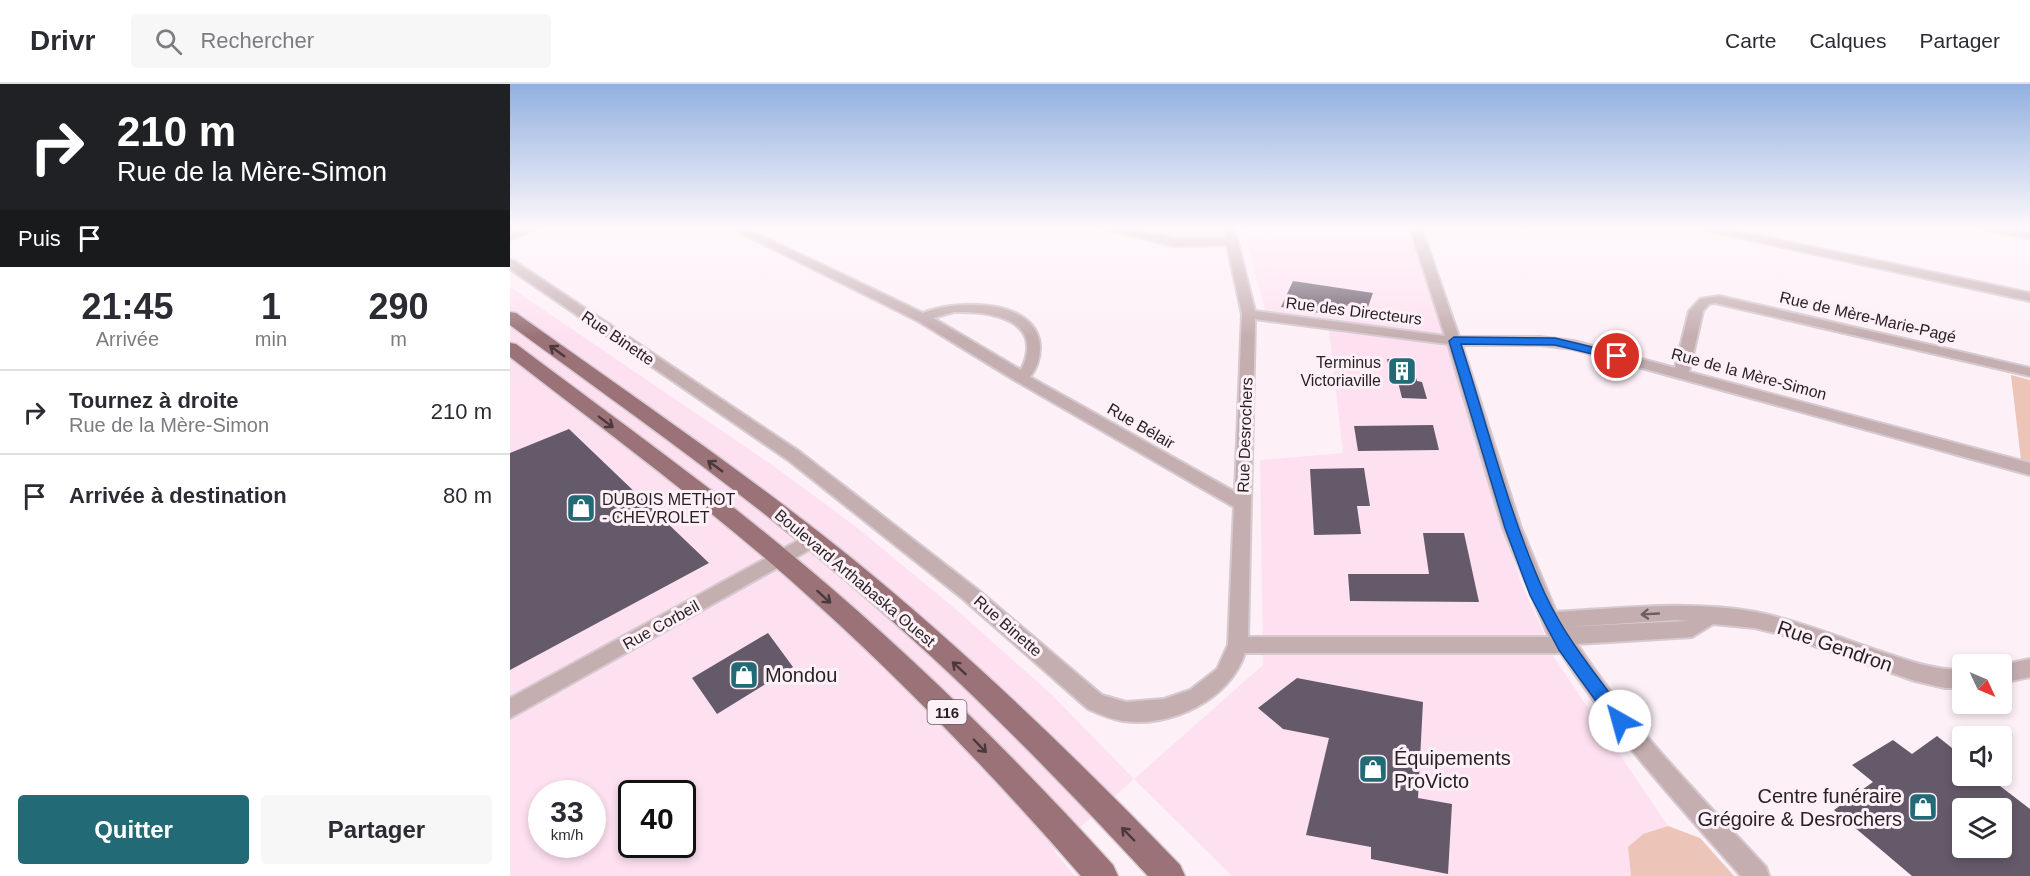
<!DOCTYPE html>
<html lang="fr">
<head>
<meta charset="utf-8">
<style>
	:root { --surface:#fff; --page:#f7f7f7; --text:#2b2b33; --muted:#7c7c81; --line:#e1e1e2; --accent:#216a76 }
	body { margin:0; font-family:Helvetica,sans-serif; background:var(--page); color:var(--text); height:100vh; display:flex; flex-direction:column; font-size:22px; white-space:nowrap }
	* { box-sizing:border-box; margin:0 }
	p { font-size:20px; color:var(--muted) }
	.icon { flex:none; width:33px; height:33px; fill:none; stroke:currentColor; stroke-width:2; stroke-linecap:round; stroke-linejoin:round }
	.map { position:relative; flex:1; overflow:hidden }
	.drawer { display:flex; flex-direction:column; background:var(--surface); width:510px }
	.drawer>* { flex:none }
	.guide { background:#202124; color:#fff; overflow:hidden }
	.needle { width:39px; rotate:134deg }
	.fabs { position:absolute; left:1442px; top:570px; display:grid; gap:12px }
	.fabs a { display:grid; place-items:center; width:60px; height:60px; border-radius:6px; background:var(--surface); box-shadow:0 3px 9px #0003; font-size:30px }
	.speed { position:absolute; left:18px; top:696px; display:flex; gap:12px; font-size:30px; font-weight:700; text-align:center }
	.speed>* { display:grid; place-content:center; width:78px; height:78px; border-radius:50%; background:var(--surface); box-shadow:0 3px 9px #0003; line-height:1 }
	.speed small { font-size:15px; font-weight:400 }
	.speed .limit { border:3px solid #111; border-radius:9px; background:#fff; color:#111 }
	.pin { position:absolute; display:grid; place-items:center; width:51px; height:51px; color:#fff; margin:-26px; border:3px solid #fff; border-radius:50%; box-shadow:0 2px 6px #0007 }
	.me { position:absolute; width:66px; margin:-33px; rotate:322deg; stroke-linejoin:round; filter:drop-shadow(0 0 4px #0008) }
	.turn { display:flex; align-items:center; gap:21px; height:126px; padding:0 18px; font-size:27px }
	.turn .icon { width:78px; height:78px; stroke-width:2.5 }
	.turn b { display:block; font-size:42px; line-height:51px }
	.then { display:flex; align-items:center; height:57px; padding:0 18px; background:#0003; gap:12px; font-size:22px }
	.eta { display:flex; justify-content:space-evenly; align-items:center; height:102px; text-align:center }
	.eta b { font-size:36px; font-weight:700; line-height:42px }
	.button { display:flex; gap:12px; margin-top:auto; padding:12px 18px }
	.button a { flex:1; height:69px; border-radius:6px; background:var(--accent); color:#fff; font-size:24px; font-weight:700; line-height:69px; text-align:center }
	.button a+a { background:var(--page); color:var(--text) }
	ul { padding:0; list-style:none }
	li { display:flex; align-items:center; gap:18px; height:84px; padding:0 18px; border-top:2px solid var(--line) }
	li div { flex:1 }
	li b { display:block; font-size:22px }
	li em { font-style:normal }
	header { display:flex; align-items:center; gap:36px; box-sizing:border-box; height:84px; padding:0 30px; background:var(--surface); border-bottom:2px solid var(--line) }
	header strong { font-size:28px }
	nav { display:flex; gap:33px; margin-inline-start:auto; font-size:21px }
	.search { width:420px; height:54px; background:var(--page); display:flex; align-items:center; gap:15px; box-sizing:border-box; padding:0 21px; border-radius:6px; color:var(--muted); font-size:22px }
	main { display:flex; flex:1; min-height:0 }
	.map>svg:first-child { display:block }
</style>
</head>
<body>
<header>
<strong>Drivr</strong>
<div class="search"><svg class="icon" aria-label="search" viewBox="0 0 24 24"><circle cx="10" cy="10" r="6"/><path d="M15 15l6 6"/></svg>Rechercher</div>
<nav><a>Carte</a><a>Calques</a><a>Partager</a></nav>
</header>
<main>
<section class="drawer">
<div class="guide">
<div class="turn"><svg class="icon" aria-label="right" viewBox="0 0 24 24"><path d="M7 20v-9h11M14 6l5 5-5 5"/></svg><div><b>210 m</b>Rue de la Mère-Simon</div></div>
<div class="then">Puis<svg class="icon" aria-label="arrive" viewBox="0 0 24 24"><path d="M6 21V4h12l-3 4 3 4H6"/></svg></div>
</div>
<div class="eta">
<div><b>21:45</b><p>Arrivée</p></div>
<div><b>1</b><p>min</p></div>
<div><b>290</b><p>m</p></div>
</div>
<ul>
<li><svg class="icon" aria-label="right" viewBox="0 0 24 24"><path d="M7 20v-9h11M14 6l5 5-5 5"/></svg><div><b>Tournez à droite</b><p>Rue de la Mère-Simon</p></div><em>210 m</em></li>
<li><svg class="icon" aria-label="arrive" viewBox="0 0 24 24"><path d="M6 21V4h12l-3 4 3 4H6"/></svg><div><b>Arrivée à destination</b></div><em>80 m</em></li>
</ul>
<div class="button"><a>Quitter</a><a>Partager</a></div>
</section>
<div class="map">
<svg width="1520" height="792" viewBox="0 0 1520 792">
	<rect width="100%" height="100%" fill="#fdf0f7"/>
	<path fill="#fee1f1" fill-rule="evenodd" d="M 733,143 L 895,143 L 922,209 L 1010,496 L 1045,575 L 1158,742 L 1133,750 L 1118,763 L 1121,792 L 722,792 L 624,695 L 544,767 L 565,792 L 0,792 L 0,203 L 265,383 L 345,442 L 449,528 L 542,611 L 624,695 L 753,581 L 750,376 L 833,369 L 818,238 L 756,229 ZM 32,710 L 82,710 L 82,760 L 32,760 ZM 122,710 L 172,710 L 172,760 L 122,760 Z"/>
	<path fill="#ecc4b8" d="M 1501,291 L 1520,296 L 1520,378 L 1511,376 Z
		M 1158,742 L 1190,754 L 1224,792 L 1121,792 L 1118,763 L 1133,750 Z"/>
	<path fill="#655a69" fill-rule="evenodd" d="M 783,197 L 863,209 L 858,223 L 838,220 L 835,227 L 812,224 L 810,229 L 771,223 Z
		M 877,275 L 901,276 L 907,297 L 912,298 L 917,315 L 892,314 L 888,298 L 882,298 Z
		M 923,341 L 929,366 L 848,367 L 844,342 Z
		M 59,345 L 199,479 L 0,586 L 0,369 Z
		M 854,384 L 860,422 L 847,422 L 851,450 L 804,451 L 800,385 Z
		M 913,449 L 954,449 L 969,518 L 840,517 L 838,490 L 919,490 Z
		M 258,549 L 283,583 L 207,630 L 182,594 Z
		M 787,594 L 913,618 L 908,714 L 942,720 L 938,790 L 861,775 L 861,763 L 796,751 L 819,654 L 773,645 L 748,624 Z
		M 1427,652 L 1452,672 L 1452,692 L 1477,692 L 1520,725 L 1520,792 L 1402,792 L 1324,726 L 1363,698 L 1342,681 L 1383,656 L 1402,670 ZM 1452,724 L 1491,724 L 1491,764 L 1452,764 Z"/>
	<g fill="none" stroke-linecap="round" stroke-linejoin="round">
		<g stroke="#d6cad1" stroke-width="4">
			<path id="minor" d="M 17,143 L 32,143 L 0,156 L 0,149 Z
				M 219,143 L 233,143 L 413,229 C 446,215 528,214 530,263 C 530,275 527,284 520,293 L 725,408 L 732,230 L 717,161 L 664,162 L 595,145 L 594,143 L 612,143 L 664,154 L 716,154 L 714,143 L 724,143 L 745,227 L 935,252 L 900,143 L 911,143 L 949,253 L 1030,253 L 1064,257 L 1165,284 L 1179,227 L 1190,215 L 1209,212 L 1520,284 L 1520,292 L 1205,219 L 1199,220 L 1193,227 L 1179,288 L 1520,379 L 1520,391 L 1063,265 L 1030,261 L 952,261 L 1011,444 L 1046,528 C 1113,524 1180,516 1246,528 C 1289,537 1331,554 1372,568 C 1399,577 1424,586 1452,586 L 1452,604 L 1435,604 L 1405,597 L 1273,551 L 1245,544 L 1203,540 L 1182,553 L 1067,560 C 1121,642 1189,711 1256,783 L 1259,792 L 1231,792 C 1167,720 1103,650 1051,569 L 735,569 C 720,616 660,644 613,637 C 601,635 589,630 578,625 L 453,515 L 278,376 L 0,185 L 0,176 L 4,177 L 290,368 L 467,505 L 592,611 L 616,618 L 654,615 L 680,606 L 707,585 L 718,561 L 724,423 L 506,297 L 408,237 ZM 444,228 C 480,227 536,235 511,286 L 423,234 ZM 745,235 L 938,260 L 993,444 L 1039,553 L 738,553 ZM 1166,536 L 1178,537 L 1055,543 Z
				M 1188,143 L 1208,143 L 1520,209 L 1520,217 L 1194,146 Z
				M 1468,143 L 1491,143 L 1520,148 L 1520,154 L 1474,146 Z
				M 302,449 L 308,451 L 311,456 L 308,461 L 0,634 L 0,614 Z
				M 1520,575 L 1520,593 L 1491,599 L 1491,581 Z"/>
		</g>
		<g stroke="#d6cad1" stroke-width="3">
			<path id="major" d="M 0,228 L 6,229 C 118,309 232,386 339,472 C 456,567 565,672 670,781 L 675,792 L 638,792 C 538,684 435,579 322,485 C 219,398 109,321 0,241 Z
				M 0,259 L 6,260 C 103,333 202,403 294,481 C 404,573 507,675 603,781 L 608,792 L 571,792 C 480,687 382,586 278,494 C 189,416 93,345 0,273 Z"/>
		</g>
		<use href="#minor" fill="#c5aeb0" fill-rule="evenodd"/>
		<use href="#major" fill="#9a7277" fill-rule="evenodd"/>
	</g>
	<defs><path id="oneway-shaft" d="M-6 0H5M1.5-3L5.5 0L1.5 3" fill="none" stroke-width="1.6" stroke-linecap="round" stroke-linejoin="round" transform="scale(1.5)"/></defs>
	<g stroke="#49383c">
		<use href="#oneway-shaft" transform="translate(47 267) rotate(-144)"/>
		<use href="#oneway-shaft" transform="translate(96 338) rotate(37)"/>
		<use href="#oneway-shaft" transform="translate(205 382) rotate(-144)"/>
		<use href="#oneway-shaft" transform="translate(314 513) rotate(42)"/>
		<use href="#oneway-shaft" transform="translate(449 584) rotate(-137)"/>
		<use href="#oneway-shaft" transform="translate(470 662) rotate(46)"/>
		<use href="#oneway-shaft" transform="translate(618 750) rotate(-134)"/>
	</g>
	<use stroke="#6e5f62" href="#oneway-shaft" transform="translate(1140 530) rotate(177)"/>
	<linearGradient id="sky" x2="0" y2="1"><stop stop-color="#91b0e0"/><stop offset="0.57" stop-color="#fef8fb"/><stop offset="1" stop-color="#fef8fb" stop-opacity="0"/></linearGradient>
	<rect width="1520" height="253" fill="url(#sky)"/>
	<path fill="#1a73e8" stroke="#114b97" stroke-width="1.5" d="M 944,253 L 1045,254 L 1111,270 L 1113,272 L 1107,276 L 1045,261 L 951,260 C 978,343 999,431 1035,510 C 1056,555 1087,592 1116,631 L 1119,637 L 1116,642 L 1110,645 L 1104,642 L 1049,566 L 1020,511 L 995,444 L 939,257 Z"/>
	<defs>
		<g id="building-square" transform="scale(1.5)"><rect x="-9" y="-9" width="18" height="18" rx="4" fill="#216a76" stroke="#fdf0f7"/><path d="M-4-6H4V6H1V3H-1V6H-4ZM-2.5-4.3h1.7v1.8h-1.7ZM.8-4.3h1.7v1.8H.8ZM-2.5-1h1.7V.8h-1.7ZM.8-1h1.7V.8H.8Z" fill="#fff"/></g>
		<g id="shop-square" transform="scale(1.5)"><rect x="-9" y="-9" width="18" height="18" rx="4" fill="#216a76" stroke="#fdf0f7"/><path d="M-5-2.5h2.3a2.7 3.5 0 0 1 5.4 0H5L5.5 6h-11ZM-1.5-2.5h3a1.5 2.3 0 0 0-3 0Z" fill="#fff"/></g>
	</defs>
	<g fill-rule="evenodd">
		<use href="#building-square" x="892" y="287"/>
		<use href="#shop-square" x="71" y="424"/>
		<use href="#shop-square" x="234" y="591"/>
		<use href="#shop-square" x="863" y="685"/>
		<use href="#shop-square" x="1413" y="723"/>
	</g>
	<g text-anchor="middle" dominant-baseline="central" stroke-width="6" stroke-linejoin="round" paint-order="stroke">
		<rect fill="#fdf0f7" stroke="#665e63" stroke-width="1.5" x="417.5" y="616" width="39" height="24" rx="4.5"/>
		<g font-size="15" font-weight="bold" fill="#261f23">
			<text x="437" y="628">116</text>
		</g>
		<g font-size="16" fill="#261f23" stroke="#fdf0f7">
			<text transform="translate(844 227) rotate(7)">Rue des Directeurs</text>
			<text transform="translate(1358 233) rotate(13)">Rue de Mère-Marie-Pagé</text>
			<text transform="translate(108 254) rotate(34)">Rue Binette</text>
			<text transform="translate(1239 290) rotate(15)">Rue de la Mère-Simon</text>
			<text transform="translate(631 342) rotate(30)">Rue Bélair</text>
			<text transform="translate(735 351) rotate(-88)">Rue Desrochers</text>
			<text transform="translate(345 494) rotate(40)">Boulevard Arthabaska Ouest</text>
			<text transform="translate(151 541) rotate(-29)">Rue Corbeil</text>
			<text transform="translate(498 542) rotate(41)">Rue Binette</text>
		</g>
		<g font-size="16" fill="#261f23" stroke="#fdf0f7" text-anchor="end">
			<text x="871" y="278">Terminus<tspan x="871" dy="18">Victoriaville</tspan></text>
			<text x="92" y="415" text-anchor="start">DUBOIS METHOT<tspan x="92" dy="18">- CHEVROLET</tspan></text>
		</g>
		<g font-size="20" fill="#261f23" stroke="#fdf0f7">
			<text transform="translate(1325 562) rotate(19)">Rue Gendron</text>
		</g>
		<g font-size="20" fill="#261f23" stroke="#fdf0f7" text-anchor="start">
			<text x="255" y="591">Mondou</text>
			<text x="884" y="674">Équipements<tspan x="884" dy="23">ProVicto</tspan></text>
			<text x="1392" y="712" text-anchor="end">Centre funéraire<tspan x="1392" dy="23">Grégoire &amp; Desrochers</tspan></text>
		</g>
	</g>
</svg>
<div class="fabs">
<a><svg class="needle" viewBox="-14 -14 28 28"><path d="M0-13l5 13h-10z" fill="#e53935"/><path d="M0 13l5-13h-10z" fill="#7c7c81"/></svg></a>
<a><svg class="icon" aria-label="sound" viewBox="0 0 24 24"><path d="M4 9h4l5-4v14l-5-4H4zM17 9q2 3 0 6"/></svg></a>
<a><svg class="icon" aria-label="layers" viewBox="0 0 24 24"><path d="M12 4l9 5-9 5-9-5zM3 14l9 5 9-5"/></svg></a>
</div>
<div class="speed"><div>33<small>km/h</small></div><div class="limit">40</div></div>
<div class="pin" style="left:1107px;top:272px;background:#d93025"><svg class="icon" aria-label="arrive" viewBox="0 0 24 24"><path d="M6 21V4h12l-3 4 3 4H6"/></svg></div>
<svg class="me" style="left:1110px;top:637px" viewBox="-20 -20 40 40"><circle r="19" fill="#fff"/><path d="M0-13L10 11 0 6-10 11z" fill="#1a73e8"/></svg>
</div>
</main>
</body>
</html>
